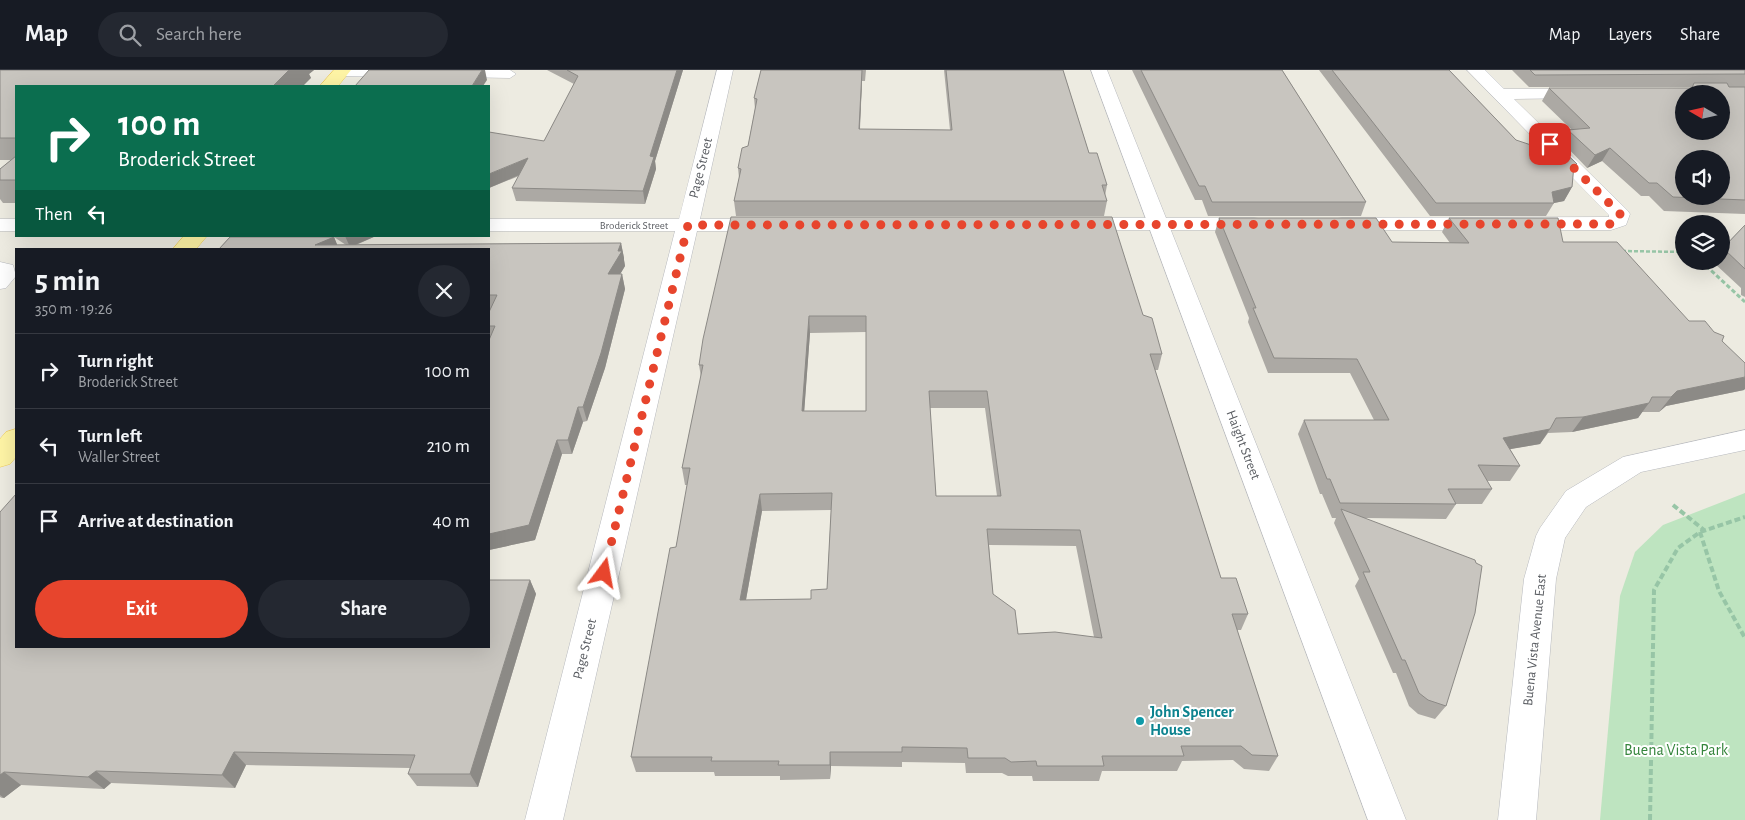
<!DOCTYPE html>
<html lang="en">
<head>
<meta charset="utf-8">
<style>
	:root { --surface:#171b24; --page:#242831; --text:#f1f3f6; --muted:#9ea1a6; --line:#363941; --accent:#e7452d }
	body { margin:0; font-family:"Alegreya Sans",sans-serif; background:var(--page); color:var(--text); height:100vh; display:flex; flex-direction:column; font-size:19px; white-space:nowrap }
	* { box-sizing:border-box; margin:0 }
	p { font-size:16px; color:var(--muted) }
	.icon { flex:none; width:28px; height:28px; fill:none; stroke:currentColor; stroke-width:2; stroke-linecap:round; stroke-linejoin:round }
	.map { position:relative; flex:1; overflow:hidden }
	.details { position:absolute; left:15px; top:178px; width:475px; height:400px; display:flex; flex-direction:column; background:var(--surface); border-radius:0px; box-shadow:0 5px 20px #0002 }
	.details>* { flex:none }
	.guide { position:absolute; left:15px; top:15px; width:475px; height:152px; border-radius:0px; box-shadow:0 5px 20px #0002; background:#0b6e4f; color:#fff; overflow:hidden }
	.needle { width:32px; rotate:279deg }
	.buttons { position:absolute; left:1675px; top:15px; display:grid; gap:10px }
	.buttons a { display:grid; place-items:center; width:55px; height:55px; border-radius:50%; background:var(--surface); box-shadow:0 5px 20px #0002; font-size:25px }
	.pin { position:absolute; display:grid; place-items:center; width:42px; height:42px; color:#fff; margin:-21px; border-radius:10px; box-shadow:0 2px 8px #0006 }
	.me { position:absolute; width:55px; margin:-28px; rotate:13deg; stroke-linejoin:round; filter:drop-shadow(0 0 4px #0008) }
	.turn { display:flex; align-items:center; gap:18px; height:105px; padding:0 20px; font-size:22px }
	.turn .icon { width:65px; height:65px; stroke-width:2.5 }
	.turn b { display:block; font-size:35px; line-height:42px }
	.then { display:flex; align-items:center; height:48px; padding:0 20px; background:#0003; gap:10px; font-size:19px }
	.round { display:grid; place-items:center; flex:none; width:52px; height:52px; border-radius:26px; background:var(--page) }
	.head { display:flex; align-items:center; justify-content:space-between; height:85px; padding:0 20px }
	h1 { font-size:30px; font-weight:700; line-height:38px }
	.cta { display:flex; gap:10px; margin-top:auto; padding:10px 20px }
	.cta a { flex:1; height:58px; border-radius:30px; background:var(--accent); color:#fff; font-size:20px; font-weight:700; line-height:58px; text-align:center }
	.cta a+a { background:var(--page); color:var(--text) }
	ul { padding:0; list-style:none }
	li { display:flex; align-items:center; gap:15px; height:75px; padding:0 20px; border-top:1px solid var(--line) }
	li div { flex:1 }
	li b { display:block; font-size:19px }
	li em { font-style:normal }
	header { display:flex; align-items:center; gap:30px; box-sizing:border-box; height:70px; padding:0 25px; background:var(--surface); border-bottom:1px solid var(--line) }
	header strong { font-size:24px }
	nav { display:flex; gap:28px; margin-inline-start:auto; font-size:18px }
	.search { width:350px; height:45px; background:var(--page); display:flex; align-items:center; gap:12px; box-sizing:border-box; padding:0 18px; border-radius:28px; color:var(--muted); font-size:19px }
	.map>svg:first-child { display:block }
</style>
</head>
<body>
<header>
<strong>Map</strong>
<div class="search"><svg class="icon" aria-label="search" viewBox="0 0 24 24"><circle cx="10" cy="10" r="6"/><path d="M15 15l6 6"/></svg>Search here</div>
<nav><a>Map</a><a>Layers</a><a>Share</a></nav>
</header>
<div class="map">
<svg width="1745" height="750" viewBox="0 0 1745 750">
	<rect width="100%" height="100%" fill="#edebe1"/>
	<path fill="#bee4c0" d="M 1745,423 L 1745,750 L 1600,750 L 1620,526 L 1635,482 L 1663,455 Z"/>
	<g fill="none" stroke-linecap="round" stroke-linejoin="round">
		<g stroke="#b7b9be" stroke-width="1">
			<path id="service" d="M 336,0 L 397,0 L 400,3 L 394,7 L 341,6 L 337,5 Z
				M 455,0 L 510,0 L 516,4 L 510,8 L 458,7 L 452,3 Z
				M 0,192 L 13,195 L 16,206 L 6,218 L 0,219 Z"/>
		</g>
		<g stroke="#b7b9be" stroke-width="1">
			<path id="minor" d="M 717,0 L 733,0 L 700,149 L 766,149 L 774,150 L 777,155 L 774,160 L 766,161 L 697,161 L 563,750 L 525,750 L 675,161 L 489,161 L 489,149 L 679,149 Z
				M 1467,0 L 1485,0 L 1504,19 L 1590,19 L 1593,23 L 1590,27 L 1584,28 L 1514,29 L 1627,140 L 1630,144 L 1626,155 L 1611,160 L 1342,160 L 1334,159 L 1331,154 L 1334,149 L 1342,148 L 1609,147 L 1609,145 Z
				M 1077,148 L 1254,148 L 1262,149 L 1265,154 L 1262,159 L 1254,160 L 1077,160 L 1069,159 L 1066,154 L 1069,149 Z
				M 0,149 L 16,149 L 16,161 L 0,161 Z
				M 1745,360 L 1745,380 L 1641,402 L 1586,437 L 1565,468 L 1556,509 L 1536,750 L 1498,750 L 1524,509 L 1536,466 L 1540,458 L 1566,421 L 1623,387 Z"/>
		</g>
		<g stroke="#b7b9be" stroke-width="1">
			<path id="tertiary" d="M 1091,0 L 1107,0 L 1406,750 L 1368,750 Z"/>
		</g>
		<g stroke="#efcc58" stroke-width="1">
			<path id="primary" d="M 334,0 L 351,0 L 338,16 L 320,16 Z
				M 184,166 L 207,166 L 196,179 L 173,179 Z
				M 16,359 L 16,387 L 10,394 L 0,397 L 0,369 L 6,362 Z"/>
		</g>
		<path stroke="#97c5a6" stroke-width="2.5" stroke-dasharray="4 2" stroke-linecap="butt" d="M 1622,181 L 1684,182"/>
		<path stroke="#97c5a6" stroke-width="3" stroke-dasharray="4.5 2.5" stroke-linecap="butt" d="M 1701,191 L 1745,232"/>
		<path stroke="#97c5a6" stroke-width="4" stroke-dasharray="6 3" stroke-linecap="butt" d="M 1673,435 L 1704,460
			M 1700,462 L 1719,521 L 1745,568
			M 1650,750 L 1654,520 L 1678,478 L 1700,462 L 1745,447"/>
		<use href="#service" fill="#fff" fill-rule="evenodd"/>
		<use href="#minor" fill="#fff" fill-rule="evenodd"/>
		<use href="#tertiary" fill="#fff" fill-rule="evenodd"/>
		<use href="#primary" fill="#fef4a5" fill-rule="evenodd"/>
	</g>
	<path fill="#aca9a4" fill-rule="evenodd" d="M 0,0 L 314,0 L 309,4 L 311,8 L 16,16 L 16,133 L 3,133 L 0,129 L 0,99 L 11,90 L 0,90 Z
		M 547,0 L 683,0 L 655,91 L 656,99 L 645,134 L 516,131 L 512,118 L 519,106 L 489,118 L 544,71 L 574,14 Z
		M 761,0 L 866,0 L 865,11 L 862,11 L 860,59 L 950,60 L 944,0 L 1063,0 L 1089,83 L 1107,115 L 1105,126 L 1107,131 L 1104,146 L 736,146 L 734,131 L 739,108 L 738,98 L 748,76 L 755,39 L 754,28 Z
		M 1132,0 L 1282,0 L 1366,132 L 1361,146 L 1208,146 L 1202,130 L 1195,130 Z
		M 1319,0 L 1449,0 L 1516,70 L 1573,100 L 1572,117 L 1564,131 L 1554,133 L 1546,146 L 1430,146 Z
		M 1512,0 L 1745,0 L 1745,17 L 1729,17 L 1745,17 L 1745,144 L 1664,141 L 1649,126 L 1641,126 L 1602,91 L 1587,98 L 1562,72 L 1568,60 L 1571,59 L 1542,31 L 1549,18 L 1690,18 L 1691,17 L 1529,17 Z
		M 731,147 L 1143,245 L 1162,284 L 1158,300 L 1155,300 L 1221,508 L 1248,544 L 1241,560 L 1237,560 L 1278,686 L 1269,701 L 1244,699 L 1233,690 L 1182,691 L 1177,701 L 1102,701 L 1099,711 L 1033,711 L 1032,706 L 1008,706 L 1002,703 L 966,703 L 965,693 L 902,692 L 902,697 L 831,696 L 830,709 L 780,710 L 780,706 L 715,706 L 714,702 L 636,702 L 631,687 L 676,477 L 688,415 L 685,415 L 682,398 L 701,307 L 699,295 ZM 866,262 L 866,341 L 804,341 L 810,263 ZM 930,338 L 985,338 L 997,426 L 936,426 ZM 831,440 L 827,519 L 811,529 L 746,530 L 762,441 ZM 989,475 L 1076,476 L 1094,567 L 1018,564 L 993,524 Z
		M 1219,148 L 1392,172 L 1450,173 L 1442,162 L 1449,148 L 1563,172 L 1689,251 L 1722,271 L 1744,320 L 1666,336 L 1659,342 L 1642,342 L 1638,348 L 1572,362 L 1548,363 L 1540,374 L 1510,379 L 1520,396 L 1510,411 L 1487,411 L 1492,419 L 1482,434 L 1456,434 L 1446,449 L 1365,448 L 1446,636 L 1435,649 L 1418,644 L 1409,636 L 1396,603 L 1393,603 L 1355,516 L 1359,509 L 1334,453 L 1336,448 L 1332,448 L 1322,424 L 1320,424 L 1298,364 L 1304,350 L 1374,350 L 1350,303 L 1268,303 L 1248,252 L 1249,248 L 1215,162 Z
		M 1745,155 L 1745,227 L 1741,225 L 1741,218 L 1713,192 L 1713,191 L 1721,191 L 1721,180 Z
		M 332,166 L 376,166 L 356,175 L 621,173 L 624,188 L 624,190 L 625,196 L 620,204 L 622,204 L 625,219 L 605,298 L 587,351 L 583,352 L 572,384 L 562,384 L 535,470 L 489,480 L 489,242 L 490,239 L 489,239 L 489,179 L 219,179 L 230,167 L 333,167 ZM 334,167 L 346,175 L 337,175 Z
		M 0,442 L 16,576 L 489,576 L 530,510 L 536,524 L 478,717 L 417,716 L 408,704 L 410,698 L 246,695 L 235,718 L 111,713 L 104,719 L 21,715 L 4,728 L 2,728 L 0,727 Z"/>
	<path fill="#8c8a86" d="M 289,0 L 314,0 L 309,4 L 311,8 L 303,16 L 273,16 Z
		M 482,0 L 485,0 L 487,10 L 483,16 L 472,16 Z
		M 677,0 L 683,0 L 655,91 L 656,99 L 645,134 L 643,121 L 650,86 Z
		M 862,0 L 862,11 L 859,74 L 859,59 Z
		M 1610,78 L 1602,91 L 1587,98 L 1595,85 Z
		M 528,88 L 531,100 L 489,118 L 489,104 Z
		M 1572,117 L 1564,131 L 1554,133 L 1552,122 Z
		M 345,166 L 376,166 L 350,177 Z
		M 334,167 L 339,179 L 315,175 Z
		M 621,173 L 624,188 L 624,190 L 625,196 L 612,218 L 608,204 Z
		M 622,204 L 625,219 L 605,298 L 587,351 L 583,337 Z
		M 809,246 L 810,263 L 803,358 L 802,341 Z
		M 1745,307 L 1745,319 L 1744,320 L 1666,336 L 1659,342 L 1671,327 L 1677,321 Z
		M 1649,333 L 1638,348 L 1572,362 L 1583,347 Z
		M 578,337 L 583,352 L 572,384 L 568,370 Z
		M 1550,359 L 1540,374 L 1493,382 L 1503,368 Z
		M 557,370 L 562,384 L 535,470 L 489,480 L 489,464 Z
		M 760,424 L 762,441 L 743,546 L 740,530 Z
		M 530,510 L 536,524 L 478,717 L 470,704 Z
		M 234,682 L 246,695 L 235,718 L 222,705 Z
		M 830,682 L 831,696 L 830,709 Z
		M 96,701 L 111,713 L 104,719 L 88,707 Z
		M 4,702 L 21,715 L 4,728 L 0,725 L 0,705 Z"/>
	<path fill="#c8c5bf" stroke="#8c8a86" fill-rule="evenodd" d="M 0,0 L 289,0 L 273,16 L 16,16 L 16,68 L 0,68 Z
		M 369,0 L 482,0 L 472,16 L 355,16 Z
		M 567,0 L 677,0 L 650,86 L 654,87 L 643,121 L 512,118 L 528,88 L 489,104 L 489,62 L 544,71 L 578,6 Z
		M 761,0 L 862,0 L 859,59 L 952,60 L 946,0 L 1063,0 L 1089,83 L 1097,83 L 1107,115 L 1102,115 L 1107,131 L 734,131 L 741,99 L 738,98 L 742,78 L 748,76 L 757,29 L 754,28 Z
		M 1141,0 L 1282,0 L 1366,132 L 1212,132 L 1205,116 L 1199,116 Z
		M 1332,0 L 1449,0 L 1516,70 L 1537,77 L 1551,69 L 1577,94 L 1574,95 L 1572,117 L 1552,122 L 1554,133 L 1436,133 Z
		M 1530,0 L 1745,0 L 1745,4 L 1535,5 Z
		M 1694,13 L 1727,13 L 1729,17 L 1745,17 L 1745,130 L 1673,127 L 1657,113 L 1649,113 L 1610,78 L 1595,85 L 1568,60 L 1590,58 L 1549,18 L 1692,18 ZM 1684,24 L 1721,24 L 1721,61 L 1684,61 ZM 1684,89 L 1721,89 L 1721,126 L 1684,126 Z
		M 16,86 L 16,110 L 0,110 L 0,99 Z
		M 731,147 L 1112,147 L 1143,245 L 1152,248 L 1162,284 L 1150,284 L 1221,508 L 1236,508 L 1248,544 L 1232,544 L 1278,686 L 1252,685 L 1241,676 L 1181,676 L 1184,686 L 1102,686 L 1104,696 L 1037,696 L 1036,691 L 1011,692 L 1005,688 L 968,688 L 967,678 L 902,677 L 902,682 L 830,682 L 830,695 L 778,695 L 779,691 L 711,691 L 712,687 L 631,687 L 670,478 L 676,477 L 690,398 L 682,398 L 703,295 L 699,295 L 703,269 ZM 809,246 L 866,246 L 866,341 L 802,341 ZM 929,321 L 987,321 L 1001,426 L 936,426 ZM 832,423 L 827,519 L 811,520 L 811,529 L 740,530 L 760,424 ZM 987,459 L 1080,460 L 1102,568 L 1055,562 L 1018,564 L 1015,540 L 993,524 Z
		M 1219,148 L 1376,148 L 1392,172 L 1469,173 L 1449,148 L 1558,148 L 1563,172 L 1617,172 L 1689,251 L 1705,251 L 1714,262 L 1724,266 L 1722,271 L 1745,293 L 1745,307 L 1677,321 L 1671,327 L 1652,327 L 1649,333 L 1583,347 L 1556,348 L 1550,359 L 1503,368 L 1520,396 L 1478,395 L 1492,419 L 1448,419 L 1456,434 L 1340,433 L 1330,409 L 1327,409 L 1304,350 L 1389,350 L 1357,289 L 1274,288 L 1253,238 L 1256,238 Z
		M 1745,155 L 1745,199 L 1723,178 Z
		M 230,167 L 334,167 L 315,175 L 621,173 L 618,181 L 622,181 L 608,204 L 622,204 L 601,283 L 583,337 L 578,337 L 568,370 L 557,370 L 529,455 L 489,464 L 489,270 L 495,256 L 489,256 L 489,242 L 497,225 L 489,225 L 489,179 L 219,179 Z
		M 16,424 L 16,576 L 489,576 L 489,510 L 530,510 L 470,704 L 408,704 L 415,685 L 234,682 L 222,705 L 96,701 L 88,707 L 4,702 L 0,705 L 0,442 Z
		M 1341,439 L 1475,490 L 1476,493 L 1482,496 L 1475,543 L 1446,636 L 1428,630 L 1419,623 L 1405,590 L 1402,590 L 1363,502 L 1370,502 Z"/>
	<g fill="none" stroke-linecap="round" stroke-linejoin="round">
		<path stroke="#e7452d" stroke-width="9" stroke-dasharray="0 16.2" d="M 604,503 L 688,155 L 1611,154 L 1619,150 L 1620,144 L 1550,74"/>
	</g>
	<circle fill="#0f9aa8" stroke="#fff" stroke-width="2" cx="1140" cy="651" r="5"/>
	<g text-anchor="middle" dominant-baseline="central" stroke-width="4" stroke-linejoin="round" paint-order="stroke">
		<g font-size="11" fill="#5a5d62" stroke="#fff">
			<text x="634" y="155">Broderick Street</text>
		</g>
		<g font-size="14" fill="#5a5d62" stroke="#fff">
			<text transform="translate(701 98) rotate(-76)">Page Street</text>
			<text transform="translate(1243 375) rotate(69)">Haight Street</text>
			<text transform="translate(1535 570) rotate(-84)">Buena Vista Avenue East</text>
			<text transform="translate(585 579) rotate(-76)">Page Street</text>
		</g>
		<g font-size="16" font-weight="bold" fill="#0d838f" stroke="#fff" text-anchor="start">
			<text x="1150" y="642">John Spencer<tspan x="1150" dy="18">House</tspan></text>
		</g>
		<g font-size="16" fill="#36853d" stroke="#fff">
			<text x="1676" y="680">Buena Vista Park</text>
		</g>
	</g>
</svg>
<div class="buttons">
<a><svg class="needle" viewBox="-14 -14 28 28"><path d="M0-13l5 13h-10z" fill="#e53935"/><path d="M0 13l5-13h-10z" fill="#9ea1a6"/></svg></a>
<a><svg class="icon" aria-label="sound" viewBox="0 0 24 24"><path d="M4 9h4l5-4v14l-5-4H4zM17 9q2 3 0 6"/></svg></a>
<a><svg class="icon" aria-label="layers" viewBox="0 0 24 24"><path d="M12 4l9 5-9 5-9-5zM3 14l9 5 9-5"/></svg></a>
</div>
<div class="pin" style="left:1550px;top:74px;background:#d93025"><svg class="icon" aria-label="arrive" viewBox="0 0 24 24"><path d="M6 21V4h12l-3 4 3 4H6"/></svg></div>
<svg class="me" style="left:604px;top:503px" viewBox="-20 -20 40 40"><path d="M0-17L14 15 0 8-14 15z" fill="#e7452d" stroke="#fff" stroke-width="4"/></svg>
<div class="guide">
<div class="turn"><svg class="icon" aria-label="right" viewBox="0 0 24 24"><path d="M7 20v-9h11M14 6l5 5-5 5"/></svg><div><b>100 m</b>Broderick Street</div></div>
<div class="then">Then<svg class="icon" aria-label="left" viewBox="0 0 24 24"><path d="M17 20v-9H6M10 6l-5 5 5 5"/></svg></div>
</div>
<section class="details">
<div class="head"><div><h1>5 min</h1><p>350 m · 19:26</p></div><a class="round"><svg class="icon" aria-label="close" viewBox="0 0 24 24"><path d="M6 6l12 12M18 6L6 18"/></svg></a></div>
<ul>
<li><svg class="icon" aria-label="right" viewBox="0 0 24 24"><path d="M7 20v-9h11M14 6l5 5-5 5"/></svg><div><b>Turn right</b><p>Broderick Street</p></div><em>100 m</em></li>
<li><svg class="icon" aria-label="left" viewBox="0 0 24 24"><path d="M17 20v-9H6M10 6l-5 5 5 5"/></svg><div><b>Turn left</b><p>Waller Street</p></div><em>210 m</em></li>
<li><svg class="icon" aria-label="arrive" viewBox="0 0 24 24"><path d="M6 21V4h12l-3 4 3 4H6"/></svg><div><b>Arrive at destination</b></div><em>40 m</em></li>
</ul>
<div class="cta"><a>Exit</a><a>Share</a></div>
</section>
</div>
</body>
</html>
